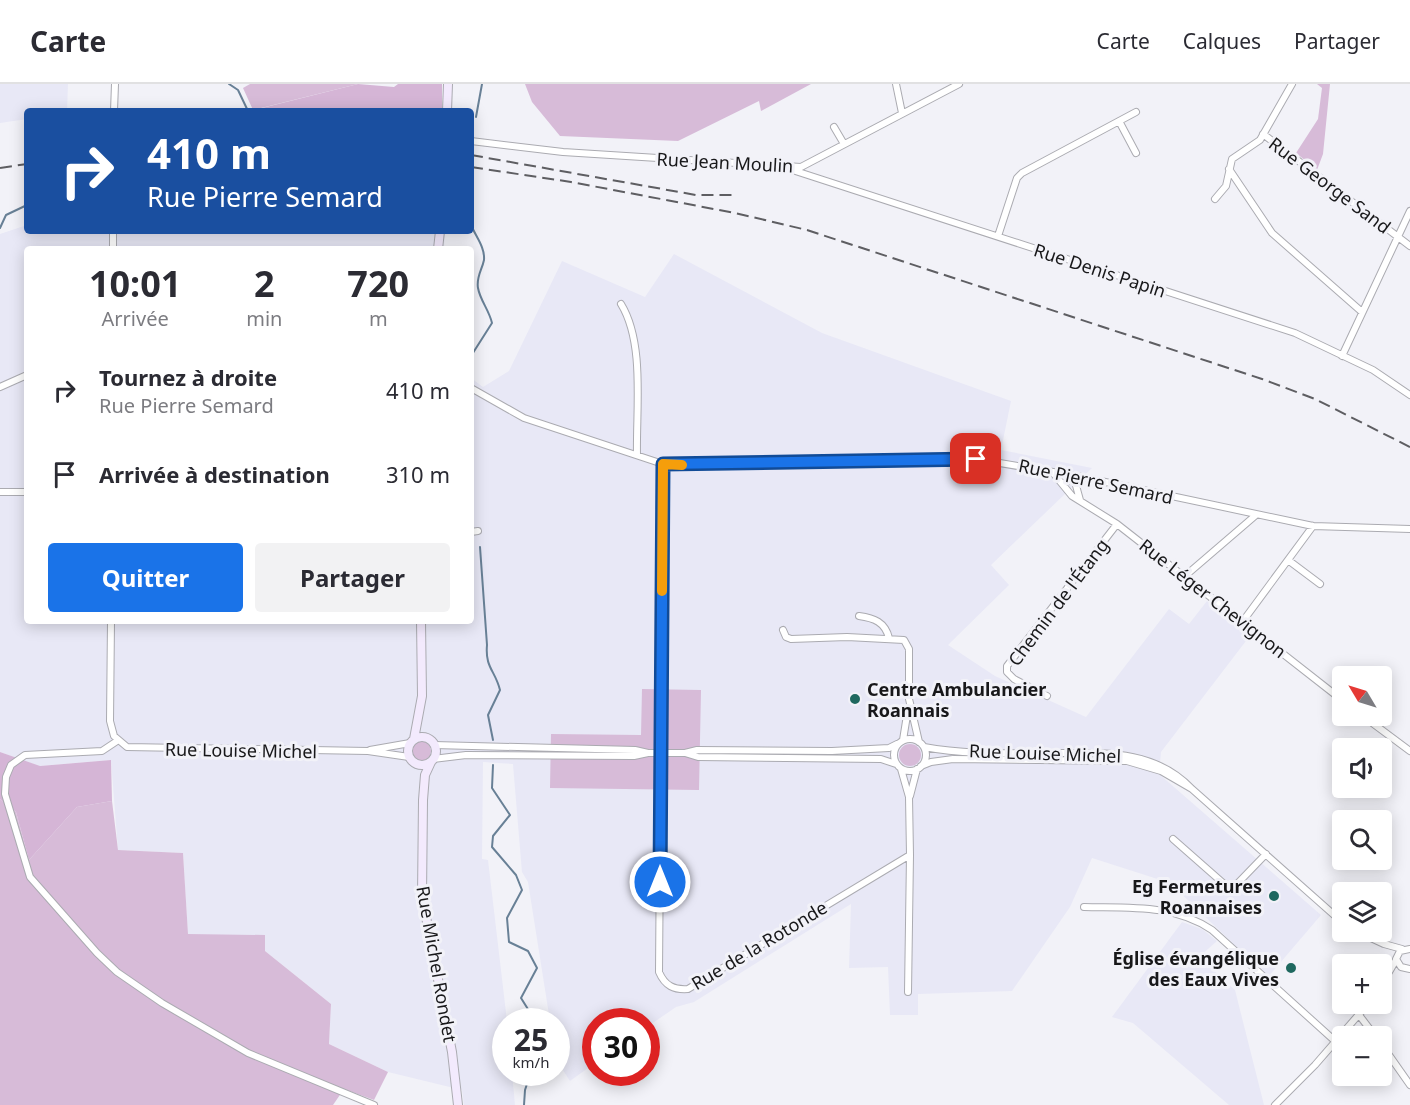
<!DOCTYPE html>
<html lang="fr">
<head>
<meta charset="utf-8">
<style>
	:root { --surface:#fff; --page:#f2f2f3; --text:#2b2b33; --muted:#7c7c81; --line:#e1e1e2; --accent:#1a73e8 }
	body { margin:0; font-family:"Noto Sans",sans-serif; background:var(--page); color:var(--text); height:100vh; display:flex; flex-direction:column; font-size:22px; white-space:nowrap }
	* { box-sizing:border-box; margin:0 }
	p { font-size:20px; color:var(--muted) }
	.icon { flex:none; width:33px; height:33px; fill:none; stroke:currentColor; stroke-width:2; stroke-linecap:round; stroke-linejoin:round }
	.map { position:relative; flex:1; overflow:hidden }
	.drawer { position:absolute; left:24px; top:162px; width:450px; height:378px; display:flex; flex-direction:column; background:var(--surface); border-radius:6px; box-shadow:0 3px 15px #0003 }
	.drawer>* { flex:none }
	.top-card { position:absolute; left:24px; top:24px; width:450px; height:126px; border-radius:6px; box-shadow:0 3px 15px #0003; background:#1a4fa0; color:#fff; overflow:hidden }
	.needle { width:39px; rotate:308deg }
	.tools { position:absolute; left:1332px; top:582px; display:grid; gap:12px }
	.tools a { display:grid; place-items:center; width:60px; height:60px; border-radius:6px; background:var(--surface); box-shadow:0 3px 15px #0003; font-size:30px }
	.speed { position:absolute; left:492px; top:924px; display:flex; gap:12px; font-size:30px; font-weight:700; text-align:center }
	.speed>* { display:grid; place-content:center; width:78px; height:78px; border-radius:50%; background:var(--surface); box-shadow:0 3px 15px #0003; line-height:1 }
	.speed small { font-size:15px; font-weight:400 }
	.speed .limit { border:9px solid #d22; background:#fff; color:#111 }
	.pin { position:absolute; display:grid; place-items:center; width:51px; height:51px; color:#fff; margin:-26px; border-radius:12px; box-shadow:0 3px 9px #0006 }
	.me { position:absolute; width:66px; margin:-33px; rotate:0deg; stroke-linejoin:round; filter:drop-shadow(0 0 4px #0008) }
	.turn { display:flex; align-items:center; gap:21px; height:126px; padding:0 24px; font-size:27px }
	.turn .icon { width:78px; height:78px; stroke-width:2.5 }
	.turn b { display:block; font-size:42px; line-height:51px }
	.eta { display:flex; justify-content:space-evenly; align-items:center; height:102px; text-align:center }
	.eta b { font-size:36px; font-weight:700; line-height:42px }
	.action { display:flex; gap:12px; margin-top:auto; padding:12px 24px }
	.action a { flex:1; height:69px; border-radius:6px; background:var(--accent); color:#fff; font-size:24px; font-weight:700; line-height:69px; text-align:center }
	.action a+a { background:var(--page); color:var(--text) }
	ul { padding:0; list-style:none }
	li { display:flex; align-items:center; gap:18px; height:84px; padding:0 24px }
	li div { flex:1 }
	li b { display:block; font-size:22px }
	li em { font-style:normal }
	header { display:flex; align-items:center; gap:36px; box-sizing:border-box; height:84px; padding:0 30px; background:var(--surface); border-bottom:2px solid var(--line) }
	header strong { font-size:28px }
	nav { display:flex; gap:33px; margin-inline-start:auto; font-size:21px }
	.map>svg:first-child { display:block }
</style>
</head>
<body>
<header>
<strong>Carte</strong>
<nav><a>Carte</a><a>Calques</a><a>Partager</a></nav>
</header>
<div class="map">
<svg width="1410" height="1021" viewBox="0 0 1410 1021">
	<rect width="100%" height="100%" fill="#f2f2f8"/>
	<path fill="#e8e8f6" d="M 0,0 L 68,0 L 67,27 L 27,27 L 27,35 L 0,39 Z
		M 27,141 L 27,147 L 445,147 L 444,165 L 27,165 L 27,537 L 471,537 L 471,294 L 483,303 L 509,287 L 562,177 L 645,213 L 674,170 L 822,249 L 1011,317 L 1001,366 L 1092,384 L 991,481 L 1009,501 L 948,561 L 995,592 L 1086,633 L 1169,525 L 1189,540 L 1207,517 L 1249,553 L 1161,668 L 1159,690 L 1321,831 L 1268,893 L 1170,799 L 1092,774 L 1070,823 L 1012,907 L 918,910 L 918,931 L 890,931 L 888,883 L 849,884 L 851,820 L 694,918 L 676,923 L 647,943 L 646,938 L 596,938 L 595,979 L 570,997 L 557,977 L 556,938 L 550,937 L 528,798 L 522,788 L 513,680 L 483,678 L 482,775 L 488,776 L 507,937 L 506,988 L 512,989 L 515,1021 L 464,1021 L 462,1006 L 388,988 L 329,960 L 331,920 L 265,867 L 265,851 L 188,851 L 183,769 L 118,766 L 111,676 L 39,682 L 0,668 L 0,150 Z
		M 1182,838 L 1202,845 L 1217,857 L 1199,873 L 1235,906 L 1264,1021 L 1229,1021 L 1133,939 L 1112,933 Z"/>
	<path fill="#d7bbd8" d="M 250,0 L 358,0 L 253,26 L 243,4 Z
		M 525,0 L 811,0 L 761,27 L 759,17 L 678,57 L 560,52 L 532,18 Z
		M 1317,0 L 1330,0 L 1323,70 L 1317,86 L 1296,69 L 1318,35 L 1322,4 Z
		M 642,605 L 701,606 L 699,706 L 550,704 L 551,650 L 641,651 Z
		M411 667a10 10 0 1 1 20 0a10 10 0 1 1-20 0Z
		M899 671a11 11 0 1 1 22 0a11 11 0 1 1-22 0Z
		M 0,715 L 16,728 L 29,776 L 77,723 L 112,717 L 118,766 L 183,769 L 188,850 L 265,851 L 265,867 L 331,920 L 329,960 L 388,988 L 374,1016 L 344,1005 L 333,1021 L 0,1021 Z"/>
	<path fill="#d5b5d6" d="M 358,0 L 394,3 L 398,0 L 442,0 L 442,27 L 250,27 Z
		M 0,668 L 40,682 L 111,676 L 112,717 L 77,723 L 29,776 L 16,728 L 0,715 Z"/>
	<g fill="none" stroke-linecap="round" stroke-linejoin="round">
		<path stroke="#688096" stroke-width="2" d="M 229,0 L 238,6 L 248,27
			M 476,33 L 482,0
			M 471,141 C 476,153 485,163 484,176 C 482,186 476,193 478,204 C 480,216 489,226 492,239 L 471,272
			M 0,144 L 6,131 L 27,121
			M 480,463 L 487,561 C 485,584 495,586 500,606 L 488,631 L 493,656
			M 493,681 L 492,704 L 510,731 L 493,752 L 492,763 L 516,791 L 522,806 L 507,834 L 509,858 L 528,867 L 537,884 L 521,914 L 536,938
			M 524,1021 L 525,1006 L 531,988"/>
		<g stroke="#ababb1" stroke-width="8">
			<path id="street" d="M 896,0 L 902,29
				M 114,27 L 115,0
				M 1119,37 L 1136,69
				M 834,43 L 844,60
				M 1263,50 L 1410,162
				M 471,57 L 563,68 L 801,83 L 959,0
				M 780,82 L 1295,249 L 1373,286 L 1410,311
				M 1229,85 L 1272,149 L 1362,228
				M 1215,115 L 1226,102 L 1232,75 L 1260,56 L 1292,0
				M 113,147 L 113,165
				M 998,152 L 1017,94 L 1022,89 L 1136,28
				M 621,220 C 645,259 636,325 637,371
				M 1342,272 L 1410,127
				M 0,303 L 27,291
				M 471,304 L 524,334 L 663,380 L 976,375 L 1077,392 L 1313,442 L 1410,445
				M 663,380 L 659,888 C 665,902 674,906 688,905 L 910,771 L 909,713 L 901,685
				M 1054,390 L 1072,412 L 1117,440 L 1342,616
				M 1063,400 L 1077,392 L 1075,398 L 1080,416
				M 0,408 L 27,408
				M 471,448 L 478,447
				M 1288,476 L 1320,500
				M 1185,492 L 1256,431
				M 859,532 C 874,534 885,538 889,554
				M 111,537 L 110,637 L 114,652 L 127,663 L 368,667 L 409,673
				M 1243,537 L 1313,442
				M 783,546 L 786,553 L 791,555 L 847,553 L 904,556 L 909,565 L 909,615 L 919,658
				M 1047,612 L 1014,595 L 1007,588 L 1007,582 L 1117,440
				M 1363,632 L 1410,667
				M894 671a16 16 0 1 1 32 0a16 16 0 1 1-32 0Z
				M 903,656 L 908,625
				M 117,657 L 102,667 L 25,671 L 11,681 L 6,693 L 5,710 L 30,793 L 97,869 L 117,888 L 162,919 L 248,969 L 374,1021
				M 370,666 L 410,659
				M 648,669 L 685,669
				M 433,675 L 466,671 L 634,672 L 648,669 L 635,666 L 434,661
				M 896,680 L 881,675 L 698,673 L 685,669 L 697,666 L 832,667 L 889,664 L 897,660
				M 921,682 L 931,678 L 953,675 L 1127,677 L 1161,687 L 1192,705 C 1154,665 1104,669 1053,669 C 1011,669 966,671 924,663
				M 1192,705 L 1342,838
				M 910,712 L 917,685
				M 1173,755 L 1223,799 L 1231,802 L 1237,800 L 1266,770
				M 1084,823 C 1129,824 1174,820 1212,846 L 1335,957
				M 1358,848 L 1384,860 L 1402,865
				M 1410,865 L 1400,867 L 1396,875 L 1401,883 L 1410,885
				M 1382,900 L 1396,876
				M 908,908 L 910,771
				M 1359,931 L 1375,952
				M 1382,961 L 1410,1001
				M 1275,1021 L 1315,981 L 1368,920"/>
		</g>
		<g stroke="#ababb1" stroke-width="10">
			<path id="secondary" d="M 447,27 L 448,0
				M 438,165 L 440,147
				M408 667a14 14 0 1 1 28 0a14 14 0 1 1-28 0Z
				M 414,655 L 422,612 L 421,537
				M 431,678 L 425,691 L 423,716 L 422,812 L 452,968 L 458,1021"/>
		</g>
		<use href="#street" stroke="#fff" stroke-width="6"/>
		<use href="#secondary" stroke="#f3eafd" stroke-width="8"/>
		<path stroke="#5e5e62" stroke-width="2" stroke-dasharray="12 6" stroke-linecap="butt" d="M 471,71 L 696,111 L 732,111
			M 471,83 L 571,98 L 735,129 L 807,146 L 1262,295 L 1315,315 L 1410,363
			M 0,84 L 27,80"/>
	</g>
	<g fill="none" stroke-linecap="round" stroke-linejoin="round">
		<g stroke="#114b97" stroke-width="15">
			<path id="route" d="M 660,798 L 663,380 L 976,375"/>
		</g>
		<use href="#route" stroke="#1a73e8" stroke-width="10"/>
		<path stroke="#f59e0b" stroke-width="10" d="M 662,507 L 663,380 L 682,381"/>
	</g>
	<g fill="#1f685f" stroke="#f2f2f8" stroke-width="2">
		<circle cx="855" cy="615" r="6"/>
		<circle cx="1274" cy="812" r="6"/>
		<circle cx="1291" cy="884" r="6"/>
	</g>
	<g text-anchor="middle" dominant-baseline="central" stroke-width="6" stroke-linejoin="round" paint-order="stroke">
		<g font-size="18" fill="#18181a" stroke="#f2f2f8">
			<text transform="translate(725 78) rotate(3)">Rue Jean Moulin</text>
			<text transform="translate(1330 101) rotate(37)">Rue George Sand</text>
			<text transform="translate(1100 186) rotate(18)">Rue Denis Papin</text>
			<text transform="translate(1096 397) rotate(12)">Rue Pierre Semard</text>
			<text transform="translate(1213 514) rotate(38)">Rue Léger Chevignon</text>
			<text transform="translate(1058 518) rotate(-53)">Chemin de l'Étang</text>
			<text transform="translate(241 666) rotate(1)">Rue Louise Michel</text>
			<text transform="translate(1045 669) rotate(2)">Rue Louise Michel</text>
			<text transform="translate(759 861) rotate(-31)">Rue de la Rotonde</text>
			<text transform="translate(437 880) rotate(80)">Rue Michel Rondet</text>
		</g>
		<g font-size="18" font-weight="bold" fill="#18181a" stroke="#f2f2f8" text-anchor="end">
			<text x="867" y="605" text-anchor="start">Centre Ambulancier<tspan x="867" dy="21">Roannais</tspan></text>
			<text x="1262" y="802">Eg Fermetures<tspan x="1262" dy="21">Roannaises</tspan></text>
			<text x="1279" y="874">Église évangélique<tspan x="1279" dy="21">des Eaux Vives</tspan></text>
		</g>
	</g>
</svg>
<div class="tools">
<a><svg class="needle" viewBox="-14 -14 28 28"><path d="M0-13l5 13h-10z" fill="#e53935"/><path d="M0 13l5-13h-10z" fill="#7c7c81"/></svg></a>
<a><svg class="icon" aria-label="sound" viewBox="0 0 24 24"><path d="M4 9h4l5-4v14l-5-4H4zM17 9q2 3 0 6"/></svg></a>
<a><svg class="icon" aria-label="search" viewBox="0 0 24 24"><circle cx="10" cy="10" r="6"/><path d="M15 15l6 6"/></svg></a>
<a><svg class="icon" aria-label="layers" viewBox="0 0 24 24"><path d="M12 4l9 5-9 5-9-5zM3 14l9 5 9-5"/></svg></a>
<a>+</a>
<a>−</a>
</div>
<div class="speed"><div>25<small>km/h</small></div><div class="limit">30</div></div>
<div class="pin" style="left:976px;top:375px;background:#d93025"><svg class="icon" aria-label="arrive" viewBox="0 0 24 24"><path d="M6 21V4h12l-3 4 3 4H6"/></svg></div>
<svg class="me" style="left:660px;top:798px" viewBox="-20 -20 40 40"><circle r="17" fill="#1a73e8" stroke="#fff" stroke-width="3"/><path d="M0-11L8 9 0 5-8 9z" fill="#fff"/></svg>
<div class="top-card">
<div class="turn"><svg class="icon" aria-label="right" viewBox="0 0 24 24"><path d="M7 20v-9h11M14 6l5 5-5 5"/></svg><div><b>410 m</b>Rue Pierre Semard</div></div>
</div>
<section class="drawer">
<div class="eta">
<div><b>10:01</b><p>Arrivée</p></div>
<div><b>2</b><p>min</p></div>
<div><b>720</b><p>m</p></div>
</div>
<ul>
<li><svg class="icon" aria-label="right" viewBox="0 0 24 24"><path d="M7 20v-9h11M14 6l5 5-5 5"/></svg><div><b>Tournez à droite</b><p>Rue Pierre Semard</p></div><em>410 m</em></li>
<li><svg class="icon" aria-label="arrive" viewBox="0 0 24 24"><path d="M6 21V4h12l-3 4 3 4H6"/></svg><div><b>Arrivée à destination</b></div><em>310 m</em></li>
</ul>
<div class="action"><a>Quitter</a><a>Partager</a></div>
</section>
</div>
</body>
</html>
